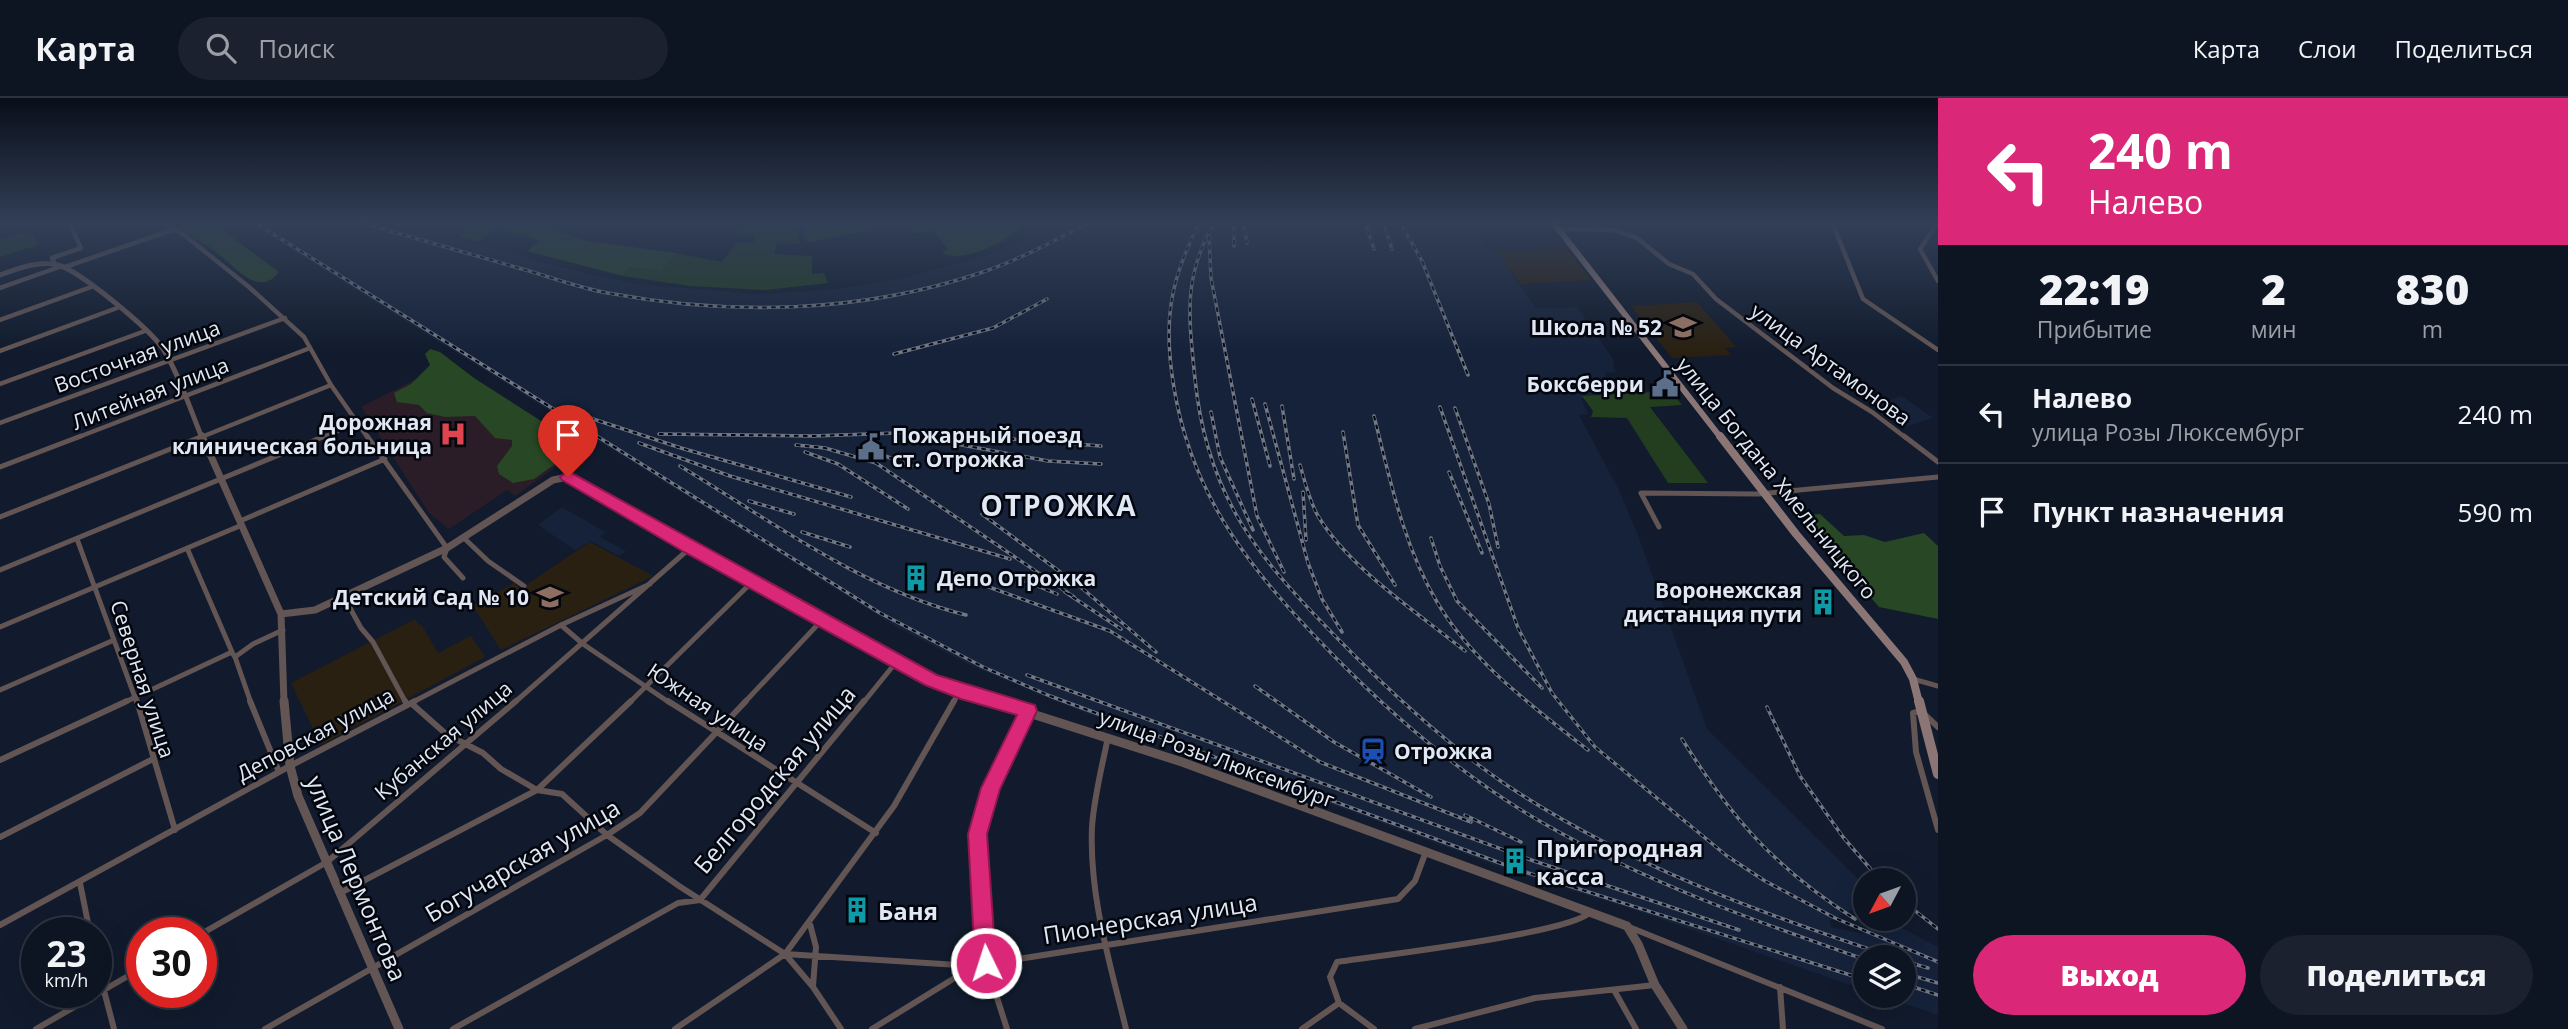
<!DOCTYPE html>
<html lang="ru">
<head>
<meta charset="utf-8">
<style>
	:root { --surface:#0d1422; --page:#1b212f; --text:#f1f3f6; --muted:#9a9ea5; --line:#2d3340; --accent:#db2777 }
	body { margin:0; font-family:"Open Sans",sans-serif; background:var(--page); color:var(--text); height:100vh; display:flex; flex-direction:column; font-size:26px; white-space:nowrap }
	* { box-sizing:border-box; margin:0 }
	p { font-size:23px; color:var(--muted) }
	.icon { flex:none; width:38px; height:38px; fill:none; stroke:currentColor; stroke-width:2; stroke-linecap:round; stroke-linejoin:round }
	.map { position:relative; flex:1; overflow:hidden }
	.details { display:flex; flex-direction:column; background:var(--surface); width:630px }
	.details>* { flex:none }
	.hud { background:#db2777; color:#fff; overflow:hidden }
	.needle { width:46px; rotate:229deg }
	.fabs { position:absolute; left:1853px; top:770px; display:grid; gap:14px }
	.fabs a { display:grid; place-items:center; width:63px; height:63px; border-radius:50%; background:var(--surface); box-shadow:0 7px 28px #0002,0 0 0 2px var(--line); font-size:35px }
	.speed { position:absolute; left:21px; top:819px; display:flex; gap:14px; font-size:35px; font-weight:700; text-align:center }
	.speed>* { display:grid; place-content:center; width:91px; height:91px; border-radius:50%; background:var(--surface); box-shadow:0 7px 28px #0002,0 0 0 2px var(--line); line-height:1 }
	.speed small { font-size:18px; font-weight:400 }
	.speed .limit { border:10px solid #d22; background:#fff; color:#111 }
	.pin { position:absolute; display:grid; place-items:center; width:60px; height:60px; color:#fff; margin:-72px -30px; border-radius:50% 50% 50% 0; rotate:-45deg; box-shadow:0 0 7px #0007 }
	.pin .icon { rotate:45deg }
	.me { position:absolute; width:77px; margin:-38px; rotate:356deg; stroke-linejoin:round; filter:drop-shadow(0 0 5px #0008) }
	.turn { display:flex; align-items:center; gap:24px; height:147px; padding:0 35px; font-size:32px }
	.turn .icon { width:91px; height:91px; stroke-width:2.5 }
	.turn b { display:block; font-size:49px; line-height:60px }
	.eta { display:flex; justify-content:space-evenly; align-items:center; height:119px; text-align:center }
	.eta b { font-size:42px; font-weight:800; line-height:49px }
	.primary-button { display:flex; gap:14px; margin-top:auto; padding:14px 35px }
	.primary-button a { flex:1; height:80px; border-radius:42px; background:var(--accent); color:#fff; font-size:28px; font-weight:800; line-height:80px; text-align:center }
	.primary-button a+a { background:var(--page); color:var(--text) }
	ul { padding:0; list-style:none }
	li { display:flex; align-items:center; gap:21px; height:98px; padding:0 35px; border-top:2px solid var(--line) }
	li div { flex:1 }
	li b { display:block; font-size:26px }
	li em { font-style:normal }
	header { display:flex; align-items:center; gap:42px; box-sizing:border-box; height:98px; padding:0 35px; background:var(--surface); border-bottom:2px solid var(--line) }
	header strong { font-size:33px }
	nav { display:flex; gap:38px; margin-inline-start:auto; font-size:24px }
	.search { width:490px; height:63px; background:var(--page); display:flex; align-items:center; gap:18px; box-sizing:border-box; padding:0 24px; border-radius:38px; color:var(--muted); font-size:26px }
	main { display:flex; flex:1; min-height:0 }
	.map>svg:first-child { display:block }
</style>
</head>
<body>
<header>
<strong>Карта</strong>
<div class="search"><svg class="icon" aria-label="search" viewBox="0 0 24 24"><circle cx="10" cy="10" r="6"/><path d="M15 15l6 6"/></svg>Поиск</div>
<nav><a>Карта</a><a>Слои</a><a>Поделиться</a></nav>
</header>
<main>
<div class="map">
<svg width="1938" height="931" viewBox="0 0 1938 931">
	<rect width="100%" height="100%" fill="#111b2d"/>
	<path fill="#15223a" d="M 247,124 L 398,124 L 579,174 L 637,186 L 756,196 L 829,192 L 904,180 L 993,156 L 1063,124 L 1468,124 L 1488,151 L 1497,154 L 1536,210 L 1577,209 L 1614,262 L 1613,269 L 1617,274 L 1605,275 L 1617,298 L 1581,300 L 1588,316 L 1579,317 L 1619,392 L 1638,437 L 1707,631 L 1865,788 L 1865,806 L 1829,823 L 1831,829 L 1863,836 L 1864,831 L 1886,822 L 1938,849 L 1938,917 L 1882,898 L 1904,898 L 1904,859 L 1866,859 L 1865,892 L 1629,810 L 1516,775 L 1073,610 L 970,567 L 895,528 Z
		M 1902,298 L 1933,320 L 1902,330 L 1872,308 Z
		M 562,409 L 605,434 L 600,439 L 626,453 L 619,458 L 591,443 L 575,452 L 538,427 Z"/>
	<path fill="#2a2011" d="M 1565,149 L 1591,182 L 1521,186 L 1497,154 Z
		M 1697,204 L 1736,249 L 1725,250 L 1731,257 L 1672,260 L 1631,208 Z
		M 590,444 L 653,478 L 501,552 L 473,508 L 514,485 L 520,491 Z
		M 415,521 L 419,527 L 421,526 L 438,555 L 471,538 L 485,559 L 321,647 L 291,585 Z"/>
	<path fill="#2b1d27" d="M 428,275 L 489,311 L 567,361 L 515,398 L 507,392 L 449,431 L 429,415 L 361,309 Z"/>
	<path fill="#233e1f" d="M 474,124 L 527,124 L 538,127 L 526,138 L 495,130 L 479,144 L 462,140 L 458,136 Z
		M 737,124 L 776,124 L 773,128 L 799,126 L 799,146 L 777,145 L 774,156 L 812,158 L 812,176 L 824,175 L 828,185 L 766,192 L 690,188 L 623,178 L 630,169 L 661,174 L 676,155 L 722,164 L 736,145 L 754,145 L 754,136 L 745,138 L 737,133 L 744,129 Z
		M 26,134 L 28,138 L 33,136 L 38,147 L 0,159 L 0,142 Z
		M 1671,293 L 1682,307 L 1650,309 L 1708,385 L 1668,385 L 1627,320 L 1591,319 L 1593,313 L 1582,298 Z"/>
	<path fill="#284724" d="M 191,124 L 211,124 L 279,174 C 259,200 236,170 220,157 C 208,147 192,139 178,130 Z
		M 800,124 L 880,124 L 869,132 L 809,144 L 806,143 Z
		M 905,124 L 1019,124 L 1024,127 C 1009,143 963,166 942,155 L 948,151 L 934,133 L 914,135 Z
		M 538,127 L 588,143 L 676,155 L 661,174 L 630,169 L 623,178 L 527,153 L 539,143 L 526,138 Z
		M 430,251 L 440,254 L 474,280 L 552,330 L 545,342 L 564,355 L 562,361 L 534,381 L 513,385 L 499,376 L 497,368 L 512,348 L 512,342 L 495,340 L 475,318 L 445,319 L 427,315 L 419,307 L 397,304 L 394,295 L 411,286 L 430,267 L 425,256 Z
		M 1820,416 L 1844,438 L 1864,437 L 1885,444 L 1924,435 L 1938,448 L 1938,521 L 1879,509 L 1800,418 Z"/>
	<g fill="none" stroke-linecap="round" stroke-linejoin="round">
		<path stroke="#625554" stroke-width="4.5" d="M 160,124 L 183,136 L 249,189 L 304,239 L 331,287 L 368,340
			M 1832,124 L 1863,201 L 1938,252
			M 1938,125 L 1920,151 L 1938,183
			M 1559,131 L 1614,132 L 1637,140 L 1669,166 L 1693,176 L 1716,201 L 1833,290 L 1872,314 L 1906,340
			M 55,166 L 52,160 L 81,150 L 69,124
			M 65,169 L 172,132
			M 0,190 L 62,168
			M 0,222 L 91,189
			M 0,253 L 117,210
			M 0,286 L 145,233
			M 0,325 L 285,220
			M 76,340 L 310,250
			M 199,340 L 331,287
			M 321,340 L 359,324"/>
		<path stroke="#625554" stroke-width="5" d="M 367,338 L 447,450 L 444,459 L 463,480
			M 1904,338 L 1938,364
			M 0,369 L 81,338
			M 0,419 L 203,338
			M 240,423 L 385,361
			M 1659,429 L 1641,395 L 1758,396 L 1938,379
			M 464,440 L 488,463 L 524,488
			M 77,441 L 137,605
			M 187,450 L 232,554
			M 0,472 L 325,338
			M 344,499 L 361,530 L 373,544 L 406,605
			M 561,527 L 583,546 L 670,605
			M 0,529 L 242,427
			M 233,556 L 235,559 L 253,546 L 283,532
			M 235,559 L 251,605
			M 1913,581 L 1938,588
			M 0,592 L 114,542
			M 123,605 L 232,554
			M 411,605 L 561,527 L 650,486
			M 514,605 L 690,450
			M 629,605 L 752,484
			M 744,605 L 822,522
			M 863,605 L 897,563
			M 953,605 L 960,593"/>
		<path stroke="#625554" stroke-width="6" d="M 137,603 L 175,732
			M 250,603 L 279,674
			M 405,603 L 407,607
			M 668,603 L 876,735
			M 411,605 L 446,636 L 483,655 L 501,671 L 537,692 L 562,696 L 607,737 L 679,788 L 785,856 L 813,889 L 841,931
			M 1938,629 L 1921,613 L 1913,615 L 1916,654 L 1938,732
			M 1108,639 C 1102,669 1094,699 1092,729 C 1089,798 1110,865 1126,931
			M 0,662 L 127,603
			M 0,739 L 153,661
			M 80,785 L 90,835
			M 342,794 L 537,692 L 631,603
			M 810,826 L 816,849 L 813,888
			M 0,827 L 290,668 L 415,603
			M 1629,829 L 1882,931
			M 201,836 L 327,764 L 516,603
			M 785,856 L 974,868
			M 96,862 L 114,931
			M 1780,889 L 1783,931
			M 1614,892 L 1636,931
			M 1339,905 L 1330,879 L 1337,864 C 1376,858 1573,835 1590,814
			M 36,931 L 142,870
			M 265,931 L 607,737 L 640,715 L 746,603
			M 453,931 L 678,805 L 700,802 L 864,603
			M 675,931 L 785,856 L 894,708 L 954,603
			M 872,931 L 974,868 L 1398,801 L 1415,783 L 1425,756
			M 1007,931 L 986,865 L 977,735 L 991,690 L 1028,613
			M 1302,931 L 1339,905 L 1374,931
			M 1415,931 L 1535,900 L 1655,887"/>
		<path stroke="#625554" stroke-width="5" d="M 0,177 C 17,171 39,162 58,167 C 80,173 150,231 163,251 C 178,274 191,313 202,340"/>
		<path stroke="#625554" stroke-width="7" d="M 202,338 L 281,516 L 284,605
			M 281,516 L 315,512 L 447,450 L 553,382 L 568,379 L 690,450 L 945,588 L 997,605"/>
		<path stroke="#625554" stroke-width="9" d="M 284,603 L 290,668 L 298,698 L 399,931
			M 992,603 L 1182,664 L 1627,828 L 1638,846 L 1655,887 L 1683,931"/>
		<path stroke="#8b7675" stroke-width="6" d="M 1553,124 L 1721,340"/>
		<path stroke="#8b7675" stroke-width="8" d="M 1720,338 L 1796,436 L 1904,564 L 1913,581 L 1919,605"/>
		<path stroke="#8b7675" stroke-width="10" d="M 1919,603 L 1938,676"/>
		<g stroke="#707888" stroke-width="3.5">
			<path id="rail" d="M 254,124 L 880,515 L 983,569 L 1050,598 L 1519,772 L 1866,882
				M 359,124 C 413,140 468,155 522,171 C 551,179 579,190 608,195 C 731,218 861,215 980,175 C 1019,162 1054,143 1090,124
				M 1200,124 C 1169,183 1163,225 1174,290 C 1193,404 1256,478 1334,558 C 1396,621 1466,681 1543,725 C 1645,784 1755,823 1866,862
				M 1215,124 C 1182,179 1189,220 1195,281 C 1207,400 1259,461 1340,543 C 1391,595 1445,645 1505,686 C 1623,765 1759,815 1893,859
				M 1234,124 L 1234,148
				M 1243,124 L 1247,145
				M 1365,124 L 1374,151
				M 1383,124 L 1392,151
				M 1400,124 L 1422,163 L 1468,277
				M 1209,138 L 1211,180 L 1257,418 L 1284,474
				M 894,256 L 993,230 L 1047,201
				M 1252,301 L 1270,368
				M 1265,306 L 1308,465 L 1322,501 L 1342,534
				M 1282,308 L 1294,381
				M 1440,309 L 1518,530 L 1552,595 L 1595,649 L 1727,758 L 1765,783 L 1835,820 L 1938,864
				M 1455,310 L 1489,406 L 1498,449
				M 1211,314 L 1220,359 L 1253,432
				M 1374,318 C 1390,381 1403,447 1437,504 C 1473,565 1533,609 1588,652
				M 590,320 L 681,350 L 851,399
				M 1343,334 L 1358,427 L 1395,487
				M 659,336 L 813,338 L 925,334 L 1101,348
				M 946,344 L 1048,363 L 1101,366
				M 639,345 L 730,378 L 1010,461
				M 796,347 L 825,350 L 876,365 L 1074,499
				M 864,350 L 912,368
				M 805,354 L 838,366 L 908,411
				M 1300,367 C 1305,384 1309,402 1318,418 C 1350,471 1417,514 1465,553
				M 680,368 C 771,423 862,491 966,517
				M 1449,374 L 1482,455
				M 1303,394 L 1306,442
				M 749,403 L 794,416
				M 982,416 L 1083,491 L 1156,554
				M 802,434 L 850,449
				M 1431,440 L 1440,468 L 1457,503 L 1542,590
				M 945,473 L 1110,533 L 1320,664 L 1471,724
				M 1004,474 L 1057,496
				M 1065,494 L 1121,531
				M 1027,577 L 1534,763 L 1739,832
				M 1255,588 L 1334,644 L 1431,699
				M 1767,609 L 1800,678 L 1843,739 L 1880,782
				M 1682,641 C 1732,721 1775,770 1855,821
				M 1465,717 L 1521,744
				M 1904,804 L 1938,831
				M 1904,863 L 1928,870
				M 1904,875 L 1938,885
				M 1904,886 L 1938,897"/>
		</g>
		<use href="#rail" stroke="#03060d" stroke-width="2" stroke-dasharray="4.5" stroke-linecap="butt"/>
	</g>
	<linearGradient id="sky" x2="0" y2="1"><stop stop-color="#090f19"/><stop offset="0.49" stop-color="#323f57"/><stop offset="1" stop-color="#323f57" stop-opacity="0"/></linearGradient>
	<rect width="1938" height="254" fill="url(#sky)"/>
	<path fill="#db2777" stroke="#8e194d" stroke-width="2" d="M 568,373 L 937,577 L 1035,607 L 1037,613 L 1000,691 L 987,736 L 996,865 L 993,873 L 986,876 L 978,873 L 975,865 L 968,736 L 981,690 L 1017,617 L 961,601 L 925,587 L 684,454 L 562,382 L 560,379 Z"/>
	<defs>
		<g id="school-bare" transform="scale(2.1)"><path d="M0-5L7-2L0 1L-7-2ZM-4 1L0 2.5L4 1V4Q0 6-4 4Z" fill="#8d6e63" stroke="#03060d" stroke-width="2.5" paint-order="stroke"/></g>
		<g id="civic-bare" transform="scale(2.1)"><path d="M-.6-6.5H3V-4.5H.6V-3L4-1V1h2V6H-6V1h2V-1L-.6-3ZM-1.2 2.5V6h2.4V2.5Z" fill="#5c6f8a" stroke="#03060d" stroke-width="2.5" paint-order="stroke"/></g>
		<g id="hospital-bare" transform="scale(2.1)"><path d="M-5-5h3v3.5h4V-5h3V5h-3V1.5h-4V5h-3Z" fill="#e0444e" stroke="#03060d" stroke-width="2.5" paint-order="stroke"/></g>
		<g id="building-bare" transform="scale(2.1)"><path d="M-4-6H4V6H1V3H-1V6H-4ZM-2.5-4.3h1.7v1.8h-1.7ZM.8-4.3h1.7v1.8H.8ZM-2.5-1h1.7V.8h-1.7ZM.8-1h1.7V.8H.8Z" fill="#0f9aa8" stroke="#03060d" stroke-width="2.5" paint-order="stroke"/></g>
		<g id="station-bare" transform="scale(2.1)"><path d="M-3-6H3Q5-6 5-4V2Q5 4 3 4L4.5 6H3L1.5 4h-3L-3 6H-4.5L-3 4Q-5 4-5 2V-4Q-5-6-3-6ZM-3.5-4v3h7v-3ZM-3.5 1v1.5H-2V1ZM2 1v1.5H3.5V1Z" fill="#1a4fb4" stroke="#03060d" stroke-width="2.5" paint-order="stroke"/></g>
	</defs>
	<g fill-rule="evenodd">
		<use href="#school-bare" x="1683" y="229"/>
		<use href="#civic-bare" x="1665" y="286"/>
		<use href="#hospital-bare" x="453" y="336"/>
		<use href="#civic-bare" x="871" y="349"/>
		<use href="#building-bare" x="916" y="480"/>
		<use href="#school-bare" x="550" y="499"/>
		<use href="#building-bare" x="1823" y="504"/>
		<use href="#station-bare" x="1373" y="653"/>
		<use href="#building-bare" x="1515" y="763"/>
		<use href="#building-bare" x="857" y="812"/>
	</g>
	<g text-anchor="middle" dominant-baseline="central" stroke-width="5" stroke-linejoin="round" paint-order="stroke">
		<g font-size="21" font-weight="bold" fill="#e1e8f5" stroke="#03060d" text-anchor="end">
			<text x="1662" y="229">Школа № 52</text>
			<text x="1644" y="286">Боксберри</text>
			<text x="432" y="324">Дорожная<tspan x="432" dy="24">клиническая больница</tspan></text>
			<text x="892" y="337" text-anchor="start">Пожарный поезд<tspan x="892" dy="24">ст. Отрожка</tspan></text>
			<text x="937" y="480" text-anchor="start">Депо Отрожка</text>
			<text x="1802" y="492">Воронежская<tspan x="1802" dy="24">дистанция пути</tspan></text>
			<text x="529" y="499">Детский Сад № 10</text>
			<text x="1394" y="653" text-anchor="start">Отрожка</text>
		</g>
		<g font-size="21" fill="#e1e8f5" stroke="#03060d">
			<text transform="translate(137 258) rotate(-20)">Восточная улица</text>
			<text transform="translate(1831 266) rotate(36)">улица Артамонова</text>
			<text transform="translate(150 295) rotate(-21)">Литейная улица</text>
			<text transform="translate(1777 380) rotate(51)">улица Богдана Хмельницкого</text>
			<text transform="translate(143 581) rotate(72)">Северная улица</text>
			<text transform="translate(708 609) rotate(34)">Южная улица</text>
			<text transform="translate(315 636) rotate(-28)">Деповская улица</text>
			<text transform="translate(443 642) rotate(-40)">Кубанская улица</text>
			<text transform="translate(1217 660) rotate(20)">улица Розы Люксембург</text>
		</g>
		<g font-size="24" fill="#e1e8f5" stroke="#03060d">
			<text transform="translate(774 681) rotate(-50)">Белгородская улица</text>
			<text transform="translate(522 762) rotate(-30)">Богучарская улица</text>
			<text transform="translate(357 780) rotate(67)">улица Лермонтова</text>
			<text transform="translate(1150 820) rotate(-9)">Пионерская улица</text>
		</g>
		<g font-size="24" font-weight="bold" fill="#e1e8f5" stroke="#03060d" text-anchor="start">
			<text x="1536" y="749">Пригородная<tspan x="1536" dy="28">касса</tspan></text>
			<text x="878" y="812">Баня</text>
		</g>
		<g font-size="28" font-weight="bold" letter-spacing="2" fill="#e1e8f5" stroke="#03060d">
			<text x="1059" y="407">ОТРОЖКА</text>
		</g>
	</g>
</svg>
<div class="fabs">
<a><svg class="needle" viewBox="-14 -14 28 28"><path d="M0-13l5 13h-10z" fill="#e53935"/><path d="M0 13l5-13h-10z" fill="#9a9ea5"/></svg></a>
<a><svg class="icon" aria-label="layers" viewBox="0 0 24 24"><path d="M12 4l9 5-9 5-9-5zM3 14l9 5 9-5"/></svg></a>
</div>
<div class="speed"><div>23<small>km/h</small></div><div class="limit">30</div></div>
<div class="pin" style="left:568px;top:379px;background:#d93025"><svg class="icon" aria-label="arrive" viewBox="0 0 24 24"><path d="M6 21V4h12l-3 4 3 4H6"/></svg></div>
<svg class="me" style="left:986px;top:865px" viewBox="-20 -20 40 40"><circle r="17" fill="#db2777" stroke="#fff" stroke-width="3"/><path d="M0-11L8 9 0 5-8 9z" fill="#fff"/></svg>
</div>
<section class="details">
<div class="hud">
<div class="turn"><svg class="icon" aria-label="left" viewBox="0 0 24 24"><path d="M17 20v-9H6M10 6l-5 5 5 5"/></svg><div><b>240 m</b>Налево</div></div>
</div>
<div class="eta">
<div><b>22:19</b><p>Прибытие</p></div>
<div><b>2</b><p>мин</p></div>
<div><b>830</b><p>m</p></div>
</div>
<ul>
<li><svg class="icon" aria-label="left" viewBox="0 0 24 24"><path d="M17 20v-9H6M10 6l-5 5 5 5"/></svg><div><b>Налево</b><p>улица Розы Люксембург</p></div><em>240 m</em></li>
<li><svg class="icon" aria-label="arrive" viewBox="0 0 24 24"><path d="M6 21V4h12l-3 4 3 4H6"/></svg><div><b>Пункт назначения</b></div><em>590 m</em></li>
</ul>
<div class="primary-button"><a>Выход</a><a>Поделиться</a></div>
</section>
</main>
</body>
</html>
